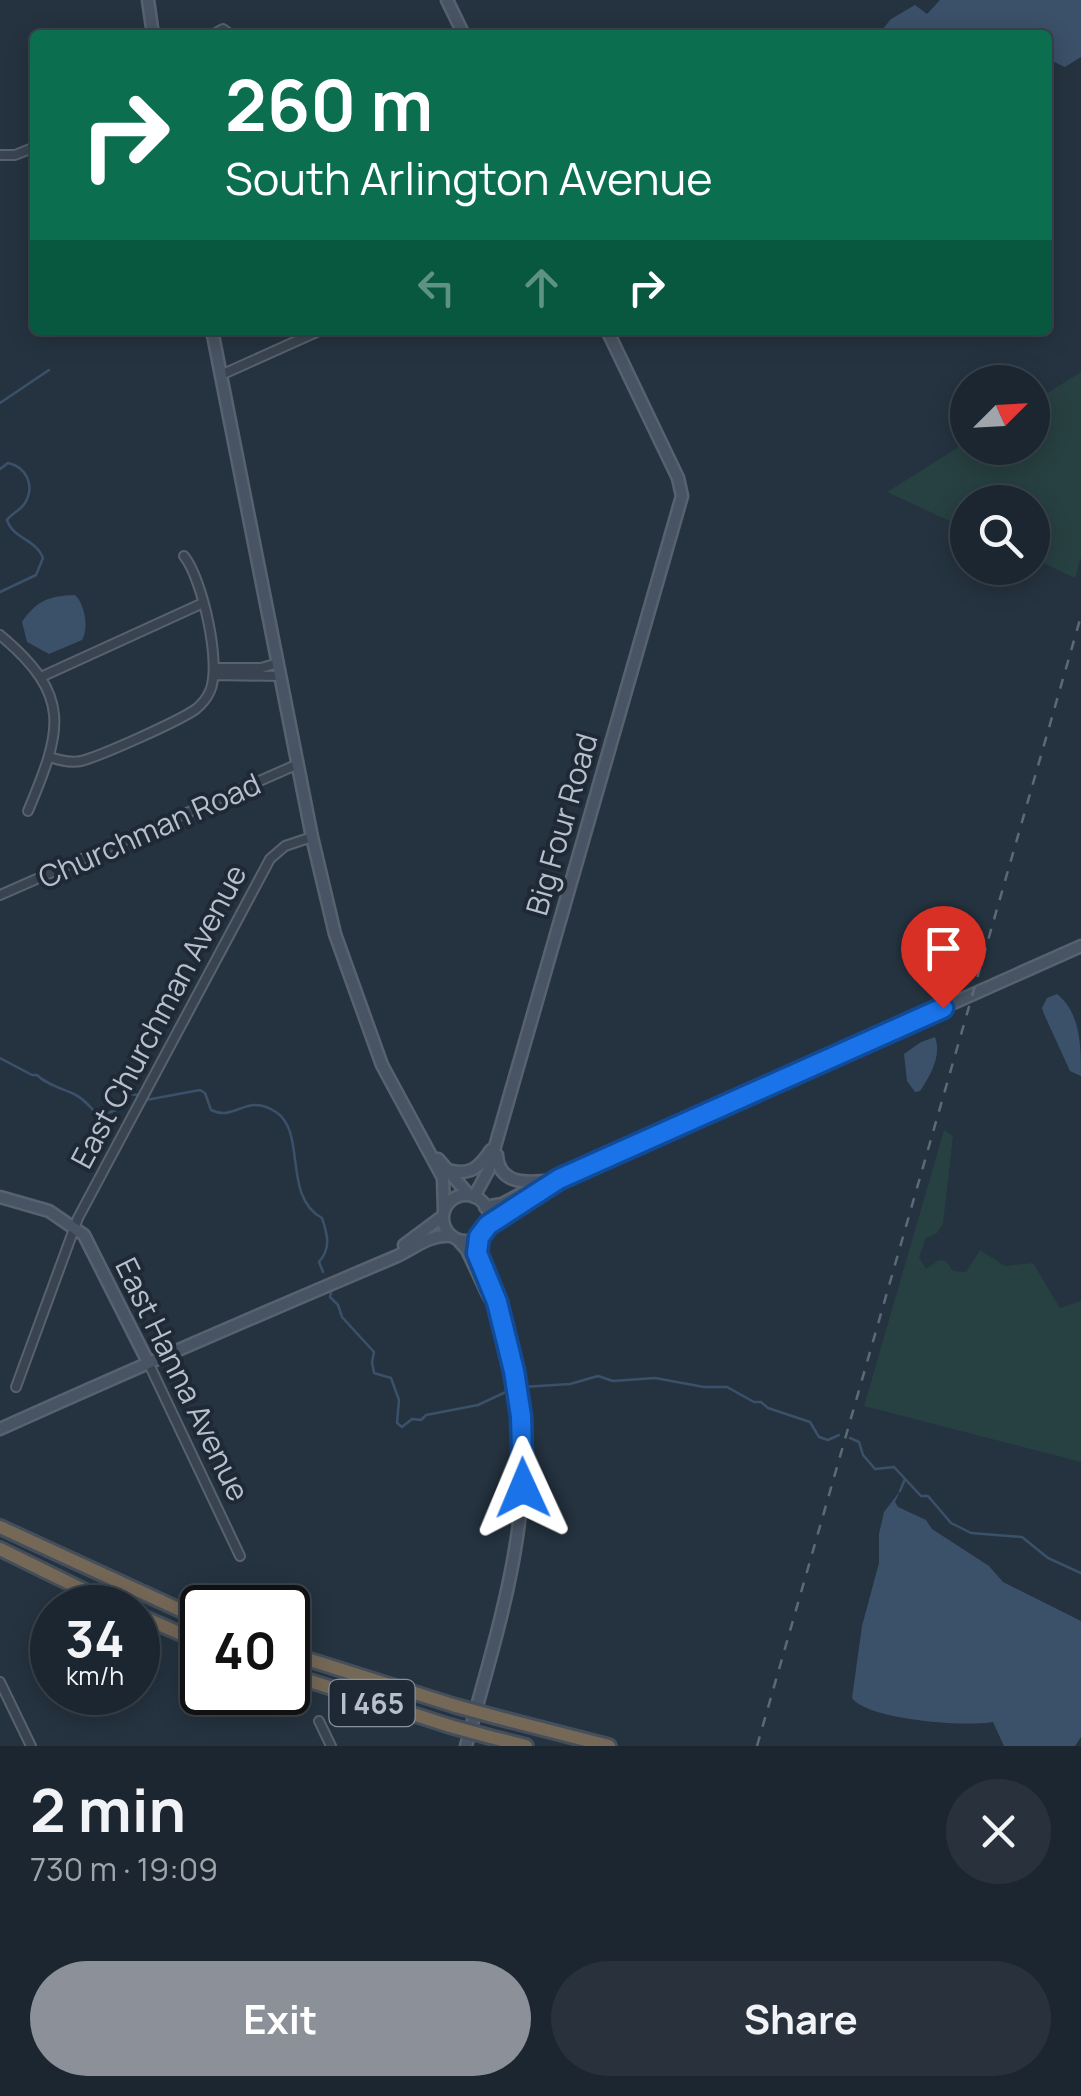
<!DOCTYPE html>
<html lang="en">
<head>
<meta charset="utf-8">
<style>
	:root { --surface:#1c2630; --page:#29323c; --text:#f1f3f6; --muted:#a0a5ab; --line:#3a434c; --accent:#8c9099 }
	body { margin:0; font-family:Manrope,sans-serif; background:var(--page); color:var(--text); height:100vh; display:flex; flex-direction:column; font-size:38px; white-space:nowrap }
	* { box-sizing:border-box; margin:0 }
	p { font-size:32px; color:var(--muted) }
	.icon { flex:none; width:55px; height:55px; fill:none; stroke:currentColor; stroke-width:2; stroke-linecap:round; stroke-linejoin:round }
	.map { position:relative; height:1746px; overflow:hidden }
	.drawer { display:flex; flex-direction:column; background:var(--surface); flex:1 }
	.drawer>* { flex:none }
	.top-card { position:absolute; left:30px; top:30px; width:1022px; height:305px; border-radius:10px; box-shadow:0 5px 25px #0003,0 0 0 2px var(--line); background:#0b6e4f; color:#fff; overflow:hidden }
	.needle { width:65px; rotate:66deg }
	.controls { position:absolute; left:950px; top:365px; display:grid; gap:20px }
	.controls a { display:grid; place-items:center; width:100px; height:100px; border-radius:50%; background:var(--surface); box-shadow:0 5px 25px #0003,0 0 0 2px var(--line); font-size:50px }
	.speed { position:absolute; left:30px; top:1585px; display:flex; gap:20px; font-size:50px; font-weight:700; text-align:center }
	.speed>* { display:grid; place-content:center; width:130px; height:130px; border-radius:50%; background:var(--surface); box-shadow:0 5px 25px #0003,0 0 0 2px var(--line); line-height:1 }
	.speed small { font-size:25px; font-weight:400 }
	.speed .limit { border:5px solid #111; border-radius:15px; background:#fff; color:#111 }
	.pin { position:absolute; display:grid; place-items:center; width:85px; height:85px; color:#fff; margin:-102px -42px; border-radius:50% 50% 50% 0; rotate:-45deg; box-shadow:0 0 10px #0007 }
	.pin .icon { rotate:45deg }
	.me { position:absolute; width:110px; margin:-55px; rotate:359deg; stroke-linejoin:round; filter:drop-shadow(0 0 8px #0008) }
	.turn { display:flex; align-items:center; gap:35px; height:210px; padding:0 30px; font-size:45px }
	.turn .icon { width:130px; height:130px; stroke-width:2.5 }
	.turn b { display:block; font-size:70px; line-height:85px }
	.lanes { display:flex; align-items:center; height:95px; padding:0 30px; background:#0003; justify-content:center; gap:50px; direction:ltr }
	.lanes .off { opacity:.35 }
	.round { display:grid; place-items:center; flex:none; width:105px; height:105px; border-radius:52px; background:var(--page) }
	.head { display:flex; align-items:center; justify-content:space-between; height:170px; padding:0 30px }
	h1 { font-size:60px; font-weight:700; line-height:75px }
	.primary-button { display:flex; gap:20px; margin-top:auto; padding:20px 30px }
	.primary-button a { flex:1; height:115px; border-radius:60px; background:var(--accent); color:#fff; font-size:40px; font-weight:700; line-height:115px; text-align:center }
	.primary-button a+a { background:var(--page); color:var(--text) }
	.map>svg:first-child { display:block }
</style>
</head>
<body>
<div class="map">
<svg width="1081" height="1746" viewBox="0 0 1081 1746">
	<rect width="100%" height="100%" fill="#253340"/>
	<path fill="#274041" d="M 1081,372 L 1081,557 L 1075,578 L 1033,558 L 1032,502 L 968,502 L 967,529 L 887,492 L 967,442 L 968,448 L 1032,448 L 1033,402 Z
		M 944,1130 L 953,1136 L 943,1224 L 937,1233 L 926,1238 L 919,1257 L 926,1269 L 939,1260 L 946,1261 L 953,1271 L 966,1272 L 980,1250 L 1005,1266 L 1033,1263 L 1060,1308 L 1081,1301 L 1081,1462 L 864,1406 Z"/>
	<path fill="#3b5169" d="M 940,0 L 1081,0 L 1081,57 L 1065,67 L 1048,59 L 1048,35 L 993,35 L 977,28 L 966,35 L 878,35 L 891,19 L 915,5 L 927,14 Z
		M 75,595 C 85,604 89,629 82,640 L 49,654 L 27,642 L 22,622 C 37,600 49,596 75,595 Z
		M 1057,994 C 1081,1013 1081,1047 1081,1076 L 1070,1071 L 1044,1014 L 1042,1008 L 1047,998 Z
		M 935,1037 C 942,1056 930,1076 920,1091 L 915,1092 L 907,1081 L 904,1054 L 921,1042 Z
		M 900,1491 L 895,1502 L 898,1507 L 926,1520 L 932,1529 L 989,1566 L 1003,1582 L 1081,1621 L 1081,1737 L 1075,1746 L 1004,1746 L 993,1722 C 965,1727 868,1720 852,1698 L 862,1626 L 879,1563 L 879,1534 L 884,1512 Z"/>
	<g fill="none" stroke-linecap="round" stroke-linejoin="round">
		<path stroke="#3b5169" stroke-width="2.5" d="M 0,403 L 49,370
			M 0,469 L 8,463 C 27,467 35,486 25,503 C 20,511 12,513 7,520 C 13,539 36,539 43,558 L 36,575 L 0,592
			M 0,1058 L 32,1075 L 37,1075 C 47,1085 61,1088 74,1094 C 85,1099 91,1109 100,1116 L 116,1110 L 129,1094 L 138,1095
			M 146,1100 L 200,1090 L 205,1093 L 211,1110 C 236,1122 246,1092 276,1112 C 307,1133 282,1196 322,1218 C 328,1236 331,1248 319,1262 L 323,1272
			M 331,1292 L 330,1297 L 338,1305 L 342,1317 L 374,1352 L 372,1362 L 374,1373 L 391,1378 L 399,1400 L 397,1423 L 402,1427 L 412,1419 L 421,1420 L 426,1415 L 478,1405 L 510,1390
			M 523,1387 L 570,1384 L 598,1376 L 613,1381 L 655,1378 L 704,1387 L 727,1387 L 754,1402 L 761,1402 L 768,1408 L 810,1422 L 819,1437 L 828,1440 L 839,1435
			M 850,1438 L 859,1442 L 863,1455 L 875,1469 L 894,1467 L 921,1496 L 928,1496 L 951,1523 L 971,1533 L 1022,1537 L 1048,1558 L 1081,1573
			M 900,1491 L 905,1479"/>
		<g stroke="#57626e" stroke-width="12">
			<path id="street" d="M 212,35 L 223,29 L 231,35
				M 0,155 L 15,155 L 35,147
				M 221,375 L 321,330
				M 0,635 C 73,696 62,730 28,811
				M 214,668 L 261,668 L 278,663
				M 214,675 L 281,676
				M 41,677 L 203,603
				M 50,757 C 61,761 70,763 81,761 C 101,756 179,721 196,709 C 202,704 207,698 210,691 C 222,664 202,578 184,556
				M 0,895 L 298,764
				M 148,1362 L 240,1556
				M 16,1387 L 78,1218 L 270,859 L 285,846 L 312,837
				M 0,1682 L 31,1746
				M 319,1721 L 331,1746"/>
		</g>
		<g stroke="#57626e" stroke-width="15">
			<path id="secondary" d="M 148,0 L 153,35
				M 447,0 L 464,35
				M 212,330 L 312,837 L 335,934 L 382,1065 L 443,1178 L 444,1210
				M 497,1155 C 499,1186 529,1183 553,1180
				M 438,1159 L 469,1195
				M 448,1170 C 470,1176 479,1168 491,1150
				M443 1218a23 23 0 1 1 46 0a23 23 0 1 1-46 0Z
				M 0,1197 L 49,1211 L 84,1235 L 148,1362
				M 474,1197 L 488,1171 L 682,496 L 678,478 L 607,330
				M 485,1207 L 502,1204 L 540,1184
				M 488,1225 L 559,1179 L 1081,946
				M 459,1241 L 467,1250 L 489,1297
				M 404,1245 L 443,1216
				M 0,1429 C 131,1370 263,1313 395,1257 C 415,1248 429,1234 451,1236
				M 466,1746 C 495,1638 533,1527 521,1415 C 517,1376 506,1339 497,1302 C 491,1280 474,1260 479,1237"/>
		</g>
		<g stroke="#444f5b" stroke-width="18">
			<path id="highway" d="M 0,1527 L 202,1620
				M 0,1549 L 120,1608
				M 138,1615 L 202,1643
				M 288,1653 L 456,1706
				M 288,1674 L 450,1726
				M 496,1717 L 609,1746
				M 490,1737 L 526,1746"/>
		</g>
		<use href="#street" stroke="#3a4450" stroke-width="8"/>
		<use href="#secondary" stroke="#485463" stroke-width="10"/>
		<use href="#highway" stroke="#766857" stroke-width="12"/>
		<path stroke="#5c6977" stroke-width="2.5" stroke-dasharray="10 10" stroke-linecap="butt" d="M 757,1746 L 1081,616"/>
		<g stroke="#444f5b" stroke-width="18" stroke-linecap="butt">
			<path id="highway-bridge" d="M 456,1706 L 496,1717
				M 450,1726 L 490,1737"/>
		</g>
		<use href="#highway-bridge" stroke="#766857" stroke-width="12"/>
	</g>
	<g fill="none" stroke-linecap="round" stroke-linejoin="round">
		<g stroke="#114b97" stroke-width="25">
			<path id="route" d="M 523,1488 L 521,1416 L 514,1371 L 497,1302 L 477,1253 L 479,1237 L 488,1225 L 559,1179 L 943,1008"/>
		</g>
		<use href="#route" stroke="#1a73e8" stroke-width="18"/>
	</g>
	<g text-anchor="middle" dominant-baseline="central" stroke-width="8" stroke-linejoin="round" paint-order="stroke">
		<rect fill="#1e2935" stroke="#88929e" stroke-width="2.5" x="329.5" y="1680" width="85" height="46" rx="8"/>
		<g font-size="28" font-weight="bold" fill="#b6bfcb">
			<text x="372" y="1703">I 465</text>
		</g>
		<g font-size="30" fill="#b6bfcb" stroke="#1e2935">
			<text transform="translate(561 824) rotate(-74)">Big Four Road</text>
			<text transform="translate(149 830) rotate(-24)">Churchman Road</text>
			<text transform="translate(158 1016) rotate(-62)">East Churchman Avenue</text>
			<text transform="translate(183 1379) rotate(64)">East Hanna Avenue</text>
		</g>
	</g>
</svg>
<div class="controls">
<a><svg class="needle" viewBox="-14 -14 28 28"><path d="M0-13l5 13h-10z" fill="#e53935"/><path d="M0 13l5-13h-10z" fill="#a0a5ab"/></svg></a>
<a><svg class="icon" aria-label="search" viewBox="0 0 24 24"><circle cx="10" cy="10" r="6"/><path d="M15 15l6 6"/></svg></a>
</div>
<div class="speed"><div>34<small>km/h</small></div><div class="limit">40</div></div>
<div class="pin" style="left:943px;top:1008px;background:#d93025"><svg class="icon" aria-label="arrive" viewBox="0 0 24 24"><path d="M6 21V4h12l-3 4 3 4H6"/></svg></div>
<svg class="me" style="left:523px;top:1488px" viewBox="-20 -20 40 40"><path d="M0-17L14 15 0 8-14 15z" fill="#1a73e8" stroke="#fff" stroke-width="4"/></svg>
<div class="top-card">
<div class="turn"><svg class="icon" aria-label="right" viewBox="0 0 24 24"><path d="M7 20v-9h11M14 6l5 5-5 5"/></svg><div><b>260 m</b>South Arlington Avenue</div></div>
<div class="lanes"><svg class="icon off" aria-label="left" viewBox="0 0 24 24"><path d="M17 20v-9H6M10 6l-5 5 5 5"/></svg><svg class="icon off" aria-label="ahead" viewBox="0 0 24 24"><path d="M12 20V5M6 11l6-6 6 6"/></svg><svg class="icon" aria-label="right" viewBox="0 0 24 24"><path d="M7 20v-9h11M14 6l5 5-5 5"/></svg></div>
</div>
</div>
<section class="drawer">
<div class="head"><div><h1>2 min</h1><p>730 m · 19:09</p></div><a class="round"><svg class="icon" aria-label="close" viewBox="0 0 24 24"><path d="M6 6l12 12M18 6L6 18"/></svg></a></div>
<div class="primary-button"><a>Exit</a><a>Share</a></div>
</section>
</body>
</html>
